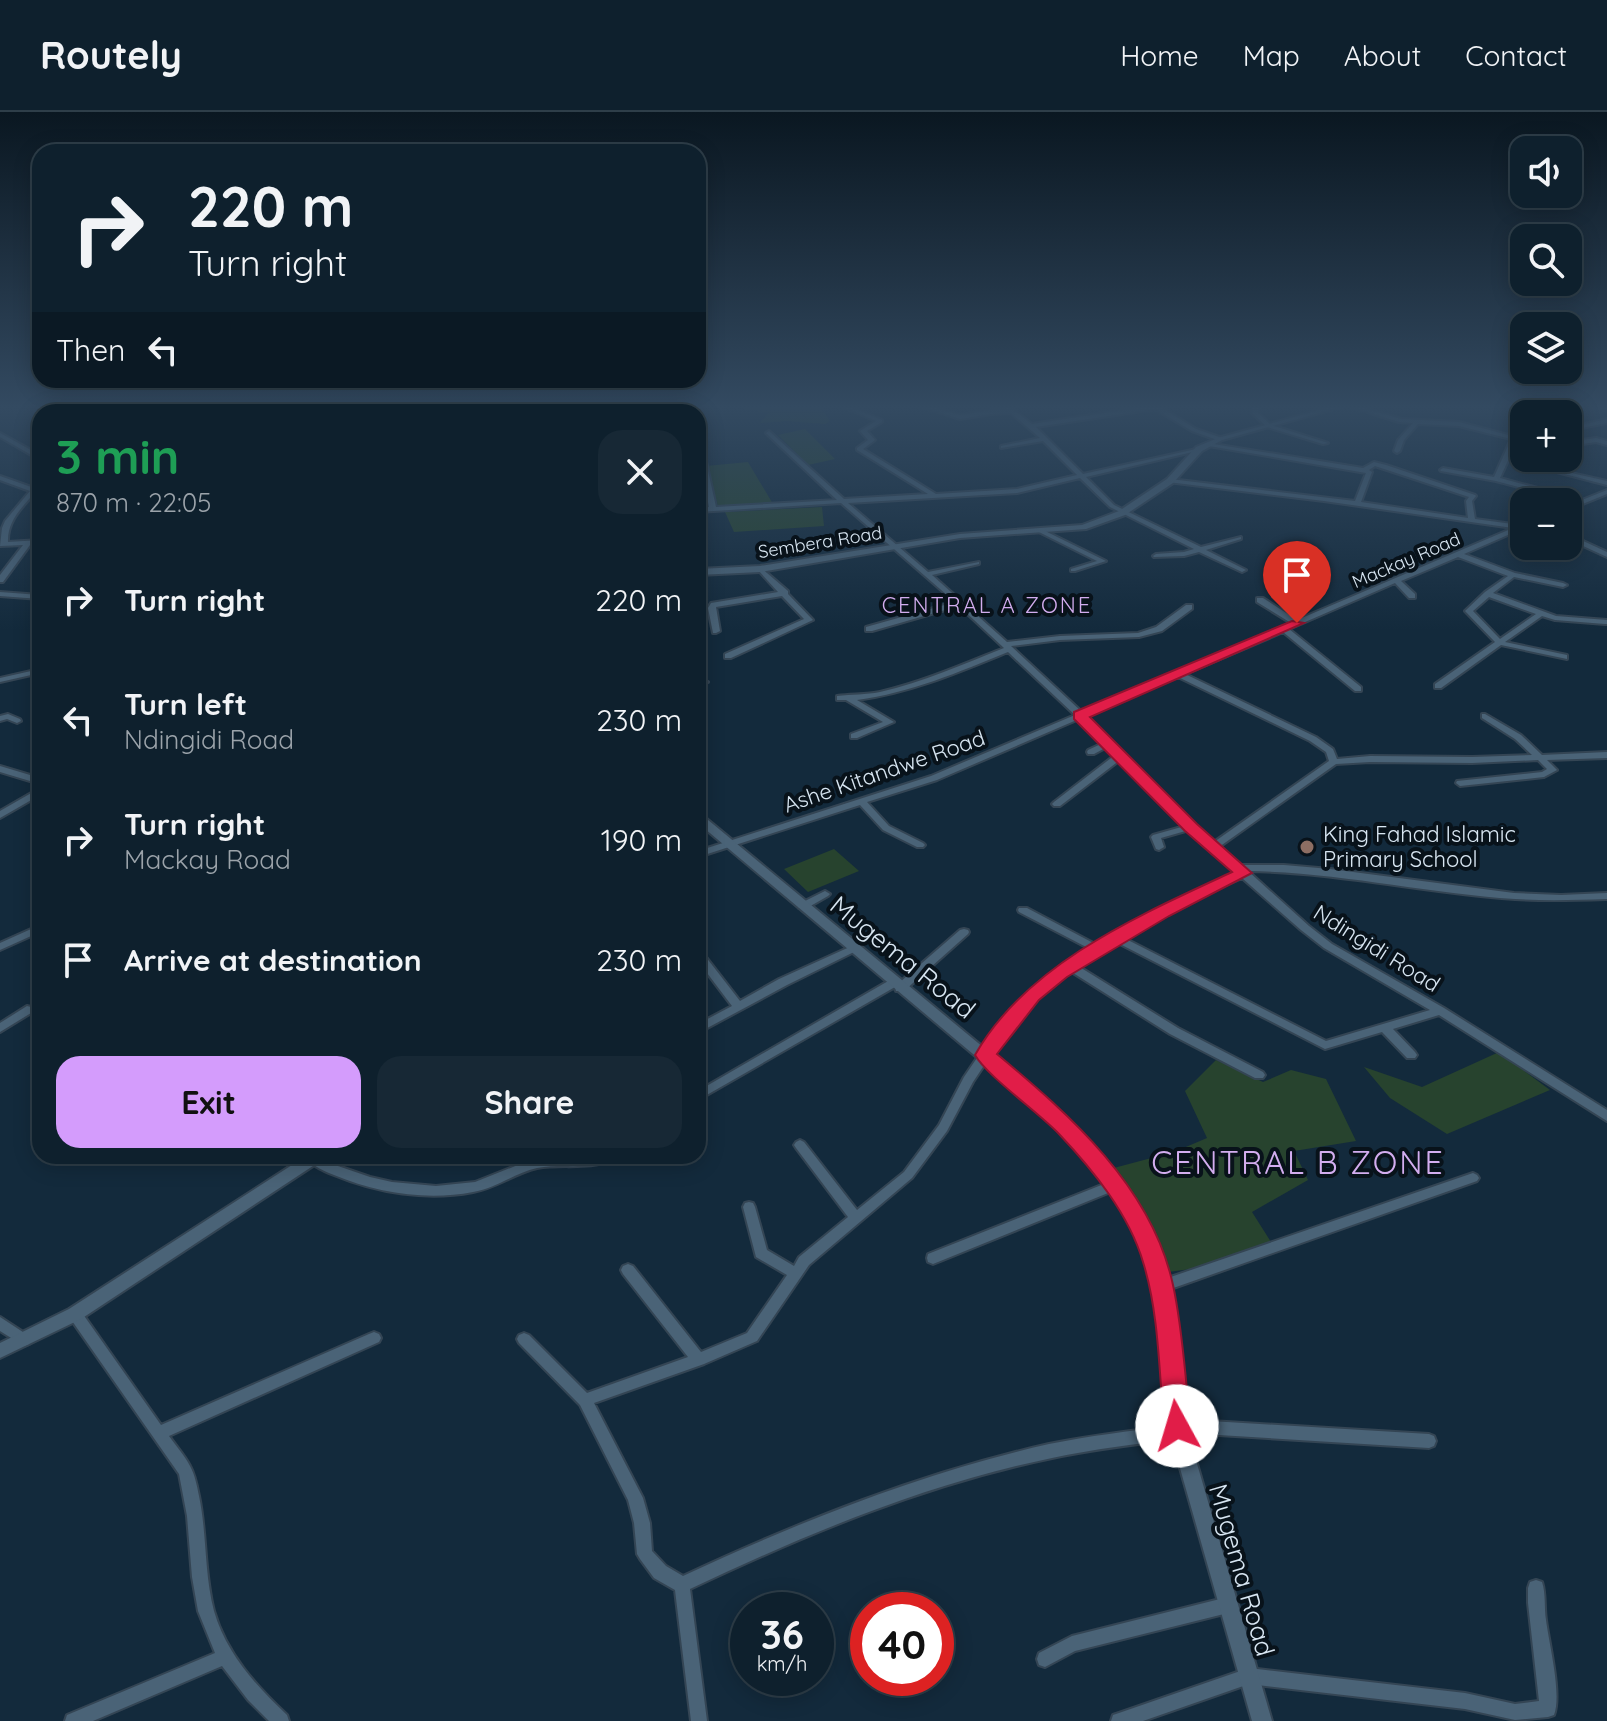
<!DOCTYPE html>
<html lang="en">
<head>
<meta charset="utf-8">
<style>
	:root { --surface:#0e202d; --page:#172835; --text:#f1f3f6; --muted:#9ba3aa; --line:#2e3e49; --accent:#d49cfc }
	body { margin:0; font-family:Quicksand,sans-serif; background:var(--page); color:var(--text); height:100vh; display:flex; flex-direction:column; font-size:30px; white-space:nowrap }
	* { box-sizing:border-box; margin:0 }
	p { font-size:26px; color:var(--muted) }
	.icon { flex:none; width:44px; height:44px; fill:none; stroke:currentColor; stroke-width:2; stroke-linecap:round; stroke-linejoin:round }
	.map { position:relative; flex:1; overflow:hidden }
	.side { position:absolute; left:32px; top:292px; width:674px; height:760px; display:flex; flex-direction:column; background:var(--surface); border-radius:24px; box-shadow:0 4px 20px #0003,0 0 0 2px var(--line) }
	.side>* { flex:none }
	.guide { position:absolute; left:32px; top:32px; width:674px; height:244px; border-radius:24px; box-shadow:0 4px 20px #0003,0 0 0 2px var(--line); background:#0e202d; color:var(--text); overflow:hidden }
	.tools { position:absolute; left:1510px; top:24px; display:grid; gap:16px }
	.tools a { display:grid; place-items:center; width:72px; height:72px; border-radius:16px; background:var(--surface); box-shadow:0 4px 20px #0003,0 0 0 2px var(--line); font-size:40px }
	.speed { position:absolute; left:730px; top:1480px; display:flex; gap:16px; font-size:40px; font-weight:700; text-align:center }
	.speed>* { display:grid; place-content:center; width:104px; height:104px; border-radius:50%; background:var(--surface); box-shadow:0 4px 20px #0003,0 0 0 2px var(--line); line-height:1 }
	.speed small { font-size:20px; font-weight:400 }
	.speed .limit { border:12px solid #d22; background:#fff; color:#111 }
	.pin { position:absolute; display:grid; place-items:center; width:68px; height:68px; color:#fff; margin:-82px -34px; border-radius:50% 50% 50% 0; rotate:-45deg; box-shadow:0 0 8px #0007 }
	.pin .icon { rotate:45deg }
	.me { position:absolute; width:88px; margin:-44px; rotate:354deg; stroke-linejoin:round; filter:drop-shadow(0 0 6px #0008) }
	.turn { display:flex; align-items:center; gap:28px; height:168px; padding:0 24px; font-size:36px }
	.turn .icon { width:104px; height:104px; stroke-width:2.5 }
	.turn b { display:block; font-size:56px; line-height:68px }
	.then { display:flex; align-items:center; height:76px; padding:0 24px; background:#0003; gap:16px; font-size:30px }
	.round { display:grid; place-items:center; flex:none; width:84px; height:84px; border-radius:24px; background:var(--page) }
	.headline { display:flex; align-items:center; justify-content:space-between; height:136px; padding:0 24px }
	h1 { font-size:48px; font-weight:700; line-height:60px; color:#1e9e55 }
	.action { display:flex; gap:16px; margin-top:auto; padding:16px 24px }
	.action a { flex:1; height:92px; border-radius:24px; background:var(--accent); color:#111; font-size:32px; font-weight:700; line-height:92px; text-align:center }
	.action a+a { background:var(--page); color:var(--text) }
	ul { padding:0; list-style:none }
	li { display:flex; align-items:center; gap:24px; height:120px; padding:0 24px }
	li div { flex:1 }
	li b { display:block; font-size:30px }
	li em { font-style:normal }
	header { display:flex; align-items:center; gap:48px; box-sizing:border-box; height:112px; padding:0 40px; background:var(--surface); border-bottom:2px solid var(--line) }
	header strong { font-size:38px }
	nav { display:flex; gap:44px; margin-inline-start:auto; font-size:28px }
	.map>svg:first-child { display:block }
</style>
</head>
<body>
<header>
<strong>Routely</strong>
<nav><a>Home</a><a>Map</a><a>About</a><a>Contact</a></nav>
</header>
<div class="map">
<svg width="1607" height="1609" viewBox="0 0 1607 1609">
	<rect width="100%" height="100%" fill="#132a3c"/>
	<path fill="#27432e" d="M 742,293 L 819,293 L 830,309 L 825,312 L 787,309 L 760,311 L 768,301 L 745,297 Z
		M 805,317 L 835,347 L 808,353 L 778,323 Z
		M 748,350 L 773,392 L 718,394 L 706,354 Z
		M 822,395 L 824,414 L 734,420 L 725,400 Z
		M 834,737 L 859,759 L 808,780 L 784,757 Z
		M 1499,940 L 1550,978 L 1447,1022 L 1390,986 L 1364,955 L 1422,975 Z
		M 1216,948 L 1263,970 L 1291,958 L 1326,967 L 1356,1029 L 1294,1039 L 1308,1068 L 1252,1100 L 1271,1130 L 1199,1156 L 1168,1160 L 1144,1106 L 1110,1057 L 1174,1040 L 1207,1026 L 1185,979 Z"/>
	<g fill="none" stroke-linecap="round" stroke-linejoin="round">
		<g stroke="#344554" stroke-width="4">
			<path id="minor" d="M 158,293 L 164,293 L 172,300 L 166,300 Z
				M 306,293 L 317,293 L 285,300 L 256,300 C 261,297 274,295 279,298 Z
				M 615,293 L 622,293 L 610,300 L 603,300 Z
				M 688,293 L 694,293 L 694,300 L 688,300 Z
				M 839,293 L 846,293 L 882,308 L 882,310 L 867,319 L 875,328 L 863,337 L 936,382 L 1017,377 L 1077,363 L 1043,329 L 1001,336 L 1001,334 L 1040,326 L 1011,301 L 991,302 L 960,307 L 917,293 L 925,293 L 960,303 L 991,298 L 1007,298 L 1001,293 L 1007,293 L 1032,312 L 1157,293 L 1196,317 L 1222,326 L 1223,327 L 1220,329 L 1192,319 L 1155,297 L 1036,315 L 1083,362 L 1201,336 L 1201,338 L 1086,365 L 1114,393 L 1201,435 L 1241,425 L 1241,427 L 1206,438 L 1246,458 L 1242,460 L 1199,440 L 1184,444 L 1154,445 L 1153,444 L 1156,442 L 1184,440 L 1194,437 L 1110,395 L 1080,366 L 1017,381 L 848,391 L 928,460 L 979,450 L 979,452 L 932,463 L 1007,530 L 1060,524 L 1138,521 L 1156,515 L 1186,493 L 1192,493 L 1192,497 L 1162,519 L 1139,525 L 1060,528 L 1011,534 L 1082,600 L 1291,511 L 1257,490 L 1257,486 L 1263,486 L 1297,508 L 1513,416 L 1324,389 L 1168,370 L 1168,368 L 1170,367 L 1355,389 L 1366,361 L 1209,334 L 1206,332 L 1207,331 L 1363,356 L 1374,350 L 1386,353 L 1475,383 L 1476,384 L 1472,389 L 1475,407 L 1520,413 L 1524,412 L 1524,416 L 1464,442 L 1515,461 L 1563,471 L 1567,473 L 1563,475 L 1514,465 L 1493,481 L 1556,504 L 1607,508 L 1607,512 L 1605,512 L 1555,508 L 1542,504 L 1505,530 L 1567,543 L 1567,547 L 1501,533 L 1441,576 L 1435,576 L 1435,572 L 1495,530 L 1465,499 L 1485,480 L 1508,464 L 1458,445 L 1401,469 L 1415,482 L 1415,486 L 1409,486 L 1395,471 L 1289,517 L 1361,575 L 1361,579 L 1355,579 L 1283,520 L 1185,562 L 1316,625 L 1333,637 L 1337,647 L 1370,644 L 1472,645 L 1532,643 L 1515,627 L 1482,606 L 1482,602 L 1485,602 L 1521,623 L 1542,643 L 1607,640 L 1607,646 L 1547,648 L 1557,658 L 1544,665 L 1460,674 L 1456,671 L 1457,669 L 1542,660 L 1547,657 L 1538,648 L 1472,651 L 1370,650 L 1336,652 L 1219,735 L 1240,753 L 1284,753 L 1330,757 L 1514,781 L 1561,783 L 1607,781 L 1607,787 C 1576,788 1546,789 1515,787 C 1425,781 1338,760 1248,759 L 1309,814 L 1332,832 L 1444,896 L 1607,998 L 1607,1009 L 1439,903 L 1393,917 L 1415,940 L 1417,943 L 1415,946 L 1407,946 L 1382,920 L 1325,937 L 1116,830 L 1078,854 L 1178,916 L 1263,960 L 1265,963 L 1263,966 L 1255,966 L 1170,922 L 1070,859 L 1036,886 L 989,946 L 973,970 L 947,1019 L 912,1066 L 809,1153 L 757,1229 L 704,1252 L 594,1291 L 643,1386 L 650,1411 L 652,1439 L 666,1454 L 683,1464 C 801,1409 921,1361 1049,1332 C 1089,1324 1129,1319 1170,1314 L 1172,1309 L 1177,1307 L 1429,1322 L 1434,1324 L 1436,1329 L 1434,1334 L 1429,1336 L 1186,1321 L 1184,1325 L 1179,1327 C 1136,1332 1094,1337 1052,1346 C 926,1372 806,1422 690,1477 L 707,1609 L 691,1609 L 675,1478 L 654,1466 L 640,1447 L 637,1442 L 634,1411 L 628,1388 L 580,1293 L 519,1231 L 517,1227 L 519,1223 L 524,1221 L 529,1223 L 587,1281 L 688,1245 L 623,1162 L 621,1158 L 623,1154 L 628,1152 L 633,1154 L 701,1240 L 747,1221 L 787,1163 L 756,1145 L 743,1095 L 745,1091 L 749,1090 L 753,1091 L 755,1095 L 767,1138 L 794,1154 L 799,1145 L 848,1105 L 796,1036 L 794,1033 L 796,1030 L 800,1028 L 804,1030 L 857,1098 L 904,1060 L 939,1013 L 964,965 L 981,940 L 1028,880 L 1066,851 L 1090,837 L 1019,800 L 1018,798 L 1019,796 L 1027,796 L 1097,833 L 1188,783 L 1237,761 L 1189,718 L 1161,726 L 1164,735 L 1159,738 L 1156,737 L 1151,725 L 1153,723 L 1185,714 L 1120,648 L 1060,694 L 1054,694 L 1052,692 L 1054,690 L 1115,643 L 1107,635 L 1094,642 L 1088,642 L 1087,640 L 1088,638 L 1103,631 L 1079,607 L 937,668 L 867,690 L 889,714 L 923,731 L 925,733 L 923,735 L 917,735 L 883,718 L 860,693 L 698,745 L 698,739 L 931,664 L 1075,603 L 1008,540 C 959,560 910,581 857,588 L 894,610 L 857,626 L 851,626 L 851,622 L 883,610 L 846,588 L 837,588 L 837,584 C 852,582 866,583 880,580 C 923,570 964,552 1004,536 L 959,494 L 872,519 L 866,519 L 866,515 L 955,490 L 841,391 L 698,400 L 698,396 L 709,395 L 698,341 L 698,325 L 701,327 L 716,395 L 837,388 L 767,322 L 766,321 L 769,319 L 844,387 L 928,382 L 857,338 L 857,336 L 868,328 L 860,319 L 876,309 ZM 1375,354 L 1469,385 L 1466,389 L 1468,406 L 1361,390 L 1372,360 L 1369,358 ZM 1489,485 L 1536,502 L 1500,527 L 1473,499 ZM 1178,565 L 1310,629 L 1326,640 L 1329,649 L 1214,730 L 1194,713 L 1086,604 ZM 1242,766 L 1301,818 L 1324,836 L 1430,898 L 1326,929 L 1124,826 L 1194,787 Z
				M 1253,293 L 1259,293 L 1258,301 L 1271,313 L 1328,331 L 1323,332 L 1267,315 L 1252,301 Z
				M 1345,293 L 1353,293 L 1401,307 L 1459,310 L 1512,324 L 1521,296 L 1601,293 L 1601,295 L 1599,296 L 1525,299 L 1518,326 L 1524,327 L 1524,331 L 1517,329 L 1500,366 L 1582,388 L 1607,378 L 1607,382 L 1568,398 L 1568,394 L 1576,390 L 1496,369 L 1441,359 L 1440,358 L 1443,356 L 1494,365 L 1511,327 L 1459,314 L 1418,312 L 1404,328 L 1400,339 L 1397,341 L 1394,339 L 1398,328 L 1413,311 L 1399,310 Z
				M 39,299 L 41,300 L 40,304 L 36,301 Z
				M 1607,307 L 1607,311 L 1571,318 L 1568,316 Z
				M 0,321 L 40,343 L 40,348 L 0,325 Z
				M 1596,326 L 1607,329 L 1607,333 L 1596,330 L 1568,334 L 1568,330 Z
				M 1549,356 L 1607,369 L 1607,373 L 1549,358 Z
				M 0,364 L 34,376 L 40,374 L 40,378 L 36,379 C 23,395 7,408 8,430 L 40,428 L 40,432 L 30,433 L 3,470 L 0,470 L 0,463 L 23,433 L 0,434 L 2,416 L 5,409 L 30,379 L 0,368 Z
				M 1039,418 L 1043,418 L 1106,449 L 1075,459 L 1071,459 L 1071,457 L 1097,449 L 1039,420 Z
				M 1568,422 L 1607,440 L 1607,445 L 1568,427 Z
				M 760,455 L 788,479 L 788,482 L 813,508 L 731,546 L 725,546 L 725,542 L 804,507 L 782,484 L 716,495 L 720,519 L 716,521 L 713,521 L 708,496 L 711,491 L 778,480 L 758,458 L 758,456 Z
				M 0,480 L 40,483 L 40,487 L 0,484 Z
				M 40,557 L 40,561 L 0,570 L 0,566 Z
				M 698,568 L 704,568 L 708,570 L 704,572 L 698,572 Z
				M 8,602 L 20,607 L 21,609 L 17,611 L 7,607 L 0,609 L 0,604 Z
				M 0,654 L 40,666 L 40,672 L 0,660 Z
				M 40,676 L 40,683 L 0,706 L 0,699 Z
				M 825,779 L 830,782 L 828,784 L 807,796 L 799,796 L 798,794 L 799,792 Z
				M 40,813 L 40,820 L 0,838 L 0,831 Z
				M 964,817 L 968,818 L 969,820 L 968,822 L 904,879 L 896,879 L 895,875 L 698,988 L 698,979 L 890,868 L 894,867 L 899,871 L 960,818 Z
				M 854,833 L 858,834 L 859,836 L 858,838 L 787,873 L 698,921 L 698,912 L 732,894 L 698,849 L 698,839 L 702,840 L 740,889 L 779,867 Z
				M 27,894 L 31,895 L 32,898 L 31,901 L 0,920 L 0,911 Z
				M 310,1044 L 319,1044 L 335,1053 L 370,1065 L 392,1070 L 436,1074 L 475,1070 L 533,1047 L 553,1045 L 618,1044 L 616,1047 C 586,1059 566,1051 537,1056 C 515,1061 496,1076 473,1080 C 427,1089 377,1081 334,1063 C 324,1059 314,1055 308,1047 Z
				M 1473,1061 L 1477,1063 L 1479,1066 L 1477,1069 L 1162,1180 L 1157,1178 L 1155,1174 L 1157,1170 L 1162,1168 Z
				M 1114,1068 L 1118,1069 L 1120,1073 L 1118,1077 L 938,1150 L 933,1152 L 928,1150 L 927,1146 L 928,1142 Z
				M 75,1196 L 80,1198 L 161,1313 L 369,1222 L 374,1220 L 379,1222 L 381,1226 L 379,1230 L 169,1324 C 176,1334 185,1344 190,1354 C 195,1363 197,1374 199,1384 C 207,1422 204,1461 214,1499 C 226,1541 256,1574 287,1603 L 289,1609 L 269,1609 L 248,1588 L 222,1554 L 93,1609 L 65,1609 L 67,1603 L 215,1541 L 198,1499 L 192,1465 L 187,1404 L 179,1362 L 70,1206 L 68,1202 L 70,1198 Z
				M 0,1205 L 29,1224 L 31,1228 L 29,1232 L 24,1234 L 0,1219 Z
				M 1536,1468 L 1542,1470 C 1546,1482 1544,1496 1546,1508 C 1549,1532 1562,1582 1554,1603 L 1548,1605 L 1515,1608 L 1465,1597 L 1249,1572 L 1143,1609 L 1111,1609 L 1113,1603 L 1119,1601 L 1249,1556 L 1465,1581 L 1515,1592 L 1539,1589 L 1528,1491 L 1528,1476 L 1530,1470 Z
				M 1228,1485 L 1234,1487 L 1236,1493 L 1234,1499 L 1228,1501 L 1075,1539 L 1045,1555 L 1039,1553 L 1037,1547 L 1039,1541 L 1072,1524 Z"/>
		</g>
		<g stroke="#344554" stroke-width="4">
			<path id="tertiary" d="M 481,293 L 488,293 L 480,300 L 473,300 Z
				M 1338,293 L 1348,293 L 1222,328 L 1202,339 L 1173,371 L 1125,403 L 1086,417 L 960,426 L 760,460 L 698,463 L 698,457 L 760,454 L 960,422 L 1082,413 L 1119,399 L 1167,367 L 1196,335 L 1218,326 Z
				M 1592,293 L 1607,295 L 1607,299 L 1593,294 Z
				M 698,702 L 702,703 L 1052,992 L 1110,1056 L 1132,1087 L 1162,1146 L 1170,1174 L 1186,1314 L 1272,1609 L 1252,1609 L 1168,1314 L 1154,1174 L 1146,1146 L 1121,1095 L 1100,1064 L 1042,1000 L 698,711 Z
				M 306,1044 L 324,1044 L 322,1048 L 81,1207 L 0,1246 L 0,1231 L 69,1197 Z"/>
		</g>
		<use href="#minor" fill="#4a6377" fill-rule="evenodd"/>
		<use href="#tertiary" fill="#4a6377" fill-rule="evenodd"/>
	</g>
	<linearGradient id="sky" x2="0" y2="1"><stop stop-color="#0a1721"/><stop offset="0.57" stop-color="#334a61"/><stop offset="1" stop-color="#334a61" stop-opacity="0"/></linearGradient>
	<rect width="1607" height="518" fill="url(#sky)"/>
	<path fill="#e11d48" stroke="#92132f" stroke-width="2" d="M 1292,509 L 1304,511 L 1090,605 L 1197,712 L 1252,761 L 1169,804 L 1067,865 L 1039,888 L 997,942 C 1070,1003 1152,1075 1173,1173 C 1183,1218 1185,1267 1191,1314 L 1187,1322 L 1177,1326 L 1168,1322 L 1164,1314 C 1159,1260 1159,1201 1143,1150 C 1129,1102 1093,1058 1059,1022 C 1039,1001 986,963 975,943 C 1027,851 1140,803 1232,760 L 1185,719 L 1074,607 L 1074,600 Z"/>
	<circle fill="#8d6e63" stroke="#08121a" stroke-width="3" cx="1307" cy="735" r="8"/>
	<g text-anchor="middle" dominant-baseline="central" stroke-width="8" stroke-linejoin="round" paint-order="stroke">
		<g font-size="18" fill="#d8e6f2" stroke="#08121a">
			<text transform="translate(820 430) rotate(-9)">Sembera Road</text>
			<text transform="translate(1406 448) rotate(-23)">Mackay Road</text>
		</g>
		<g font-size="22" letter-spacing="2" fill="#d3adef" stroke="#08121a">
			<text x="987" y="493">CENTRAL A ZONE</text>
		</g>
		<g font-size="22" fill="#d8e6f2" stroke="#08121a">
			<text transform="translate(884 659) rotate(-19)">Ashe Kitandwe Road</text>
			<text transform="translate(1377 836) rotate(32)">Ndingidi Road</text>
		</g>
		<g font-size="22" fill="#d8e6f2" stroke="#08121a" text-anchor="start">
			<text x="1323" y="722">King Fahad Islamic<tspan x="1323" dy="25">Primary School</tspan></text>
		</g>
		<g font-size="26" fill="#d8e6f2" stroke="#08121a">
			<text transform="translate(903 845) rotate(39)">Mugema Road</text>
			<text transform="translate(1242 1458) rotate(74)">Mugema Road</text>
		</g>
		<g font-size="32" letter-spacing="2" fill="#d3adef" stroke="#08121a">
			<text x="1298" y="1050">CENTRAL B ZONE</text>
		</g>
	</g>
</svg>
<div class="tools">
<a><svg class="icon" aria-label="sound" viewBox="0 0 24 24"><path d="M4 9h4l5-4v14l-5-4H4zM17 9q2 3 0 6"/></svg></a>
<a><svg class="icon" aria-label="search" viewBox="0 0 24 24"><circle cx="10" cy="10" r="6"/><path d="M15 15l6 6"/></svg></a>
<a><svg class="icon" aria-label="layers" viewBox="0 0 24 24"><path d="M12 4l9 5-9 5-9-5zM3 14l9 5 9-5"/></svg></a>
<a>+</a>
<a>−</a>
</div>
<div class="speed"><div>36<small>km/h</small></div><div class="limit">40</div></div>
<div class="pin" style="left:1297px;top:511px;background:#d93025"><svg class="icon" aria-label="arrive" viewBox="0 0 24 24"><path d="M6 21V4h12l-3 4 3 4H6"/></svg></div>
<svg class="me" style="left:1177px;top:1314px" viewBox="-20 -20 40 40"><circle r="19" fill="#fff"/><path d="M0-13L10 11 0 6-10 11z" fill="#e11d48"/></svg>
<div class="guide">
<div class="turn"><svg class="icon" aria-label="right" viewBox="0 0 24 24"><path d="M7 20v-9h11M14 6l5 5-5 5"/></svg><div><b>220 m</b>Turn right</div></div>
<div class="then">Then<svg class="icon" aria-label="left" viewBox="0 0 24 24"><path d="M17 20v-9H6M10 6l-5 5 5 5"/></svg></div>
</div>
<section class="side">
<div class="headline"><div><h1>3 min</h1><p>870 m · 22:05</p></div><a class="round"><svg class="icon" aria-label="close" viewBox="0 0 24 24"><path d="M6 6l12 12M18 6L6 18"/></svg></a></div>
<ul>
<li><svg class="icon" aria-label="right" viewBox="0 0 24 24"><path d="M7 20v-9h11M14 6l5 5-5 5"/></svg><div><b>Turn right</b></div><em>220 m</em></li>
<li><svg class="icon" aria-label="left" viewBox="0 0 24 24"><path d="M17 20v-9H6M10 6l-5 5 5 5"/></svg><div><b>Turn left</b><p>Ndingidi Road</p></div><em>230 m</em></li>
<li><svg class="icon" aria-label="right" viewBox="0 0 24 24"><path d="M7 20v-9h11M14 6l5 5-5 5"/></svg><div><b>Turn right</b><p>Mackay Road</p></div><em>190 m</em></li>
<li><svg class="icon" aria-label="arrive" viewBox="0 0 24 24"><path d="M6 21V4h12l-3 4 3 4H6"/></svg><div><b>Arrive at destination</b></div><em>230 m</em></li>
</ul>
<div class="action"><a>Exit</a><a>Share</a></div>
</section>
</div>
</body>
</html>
